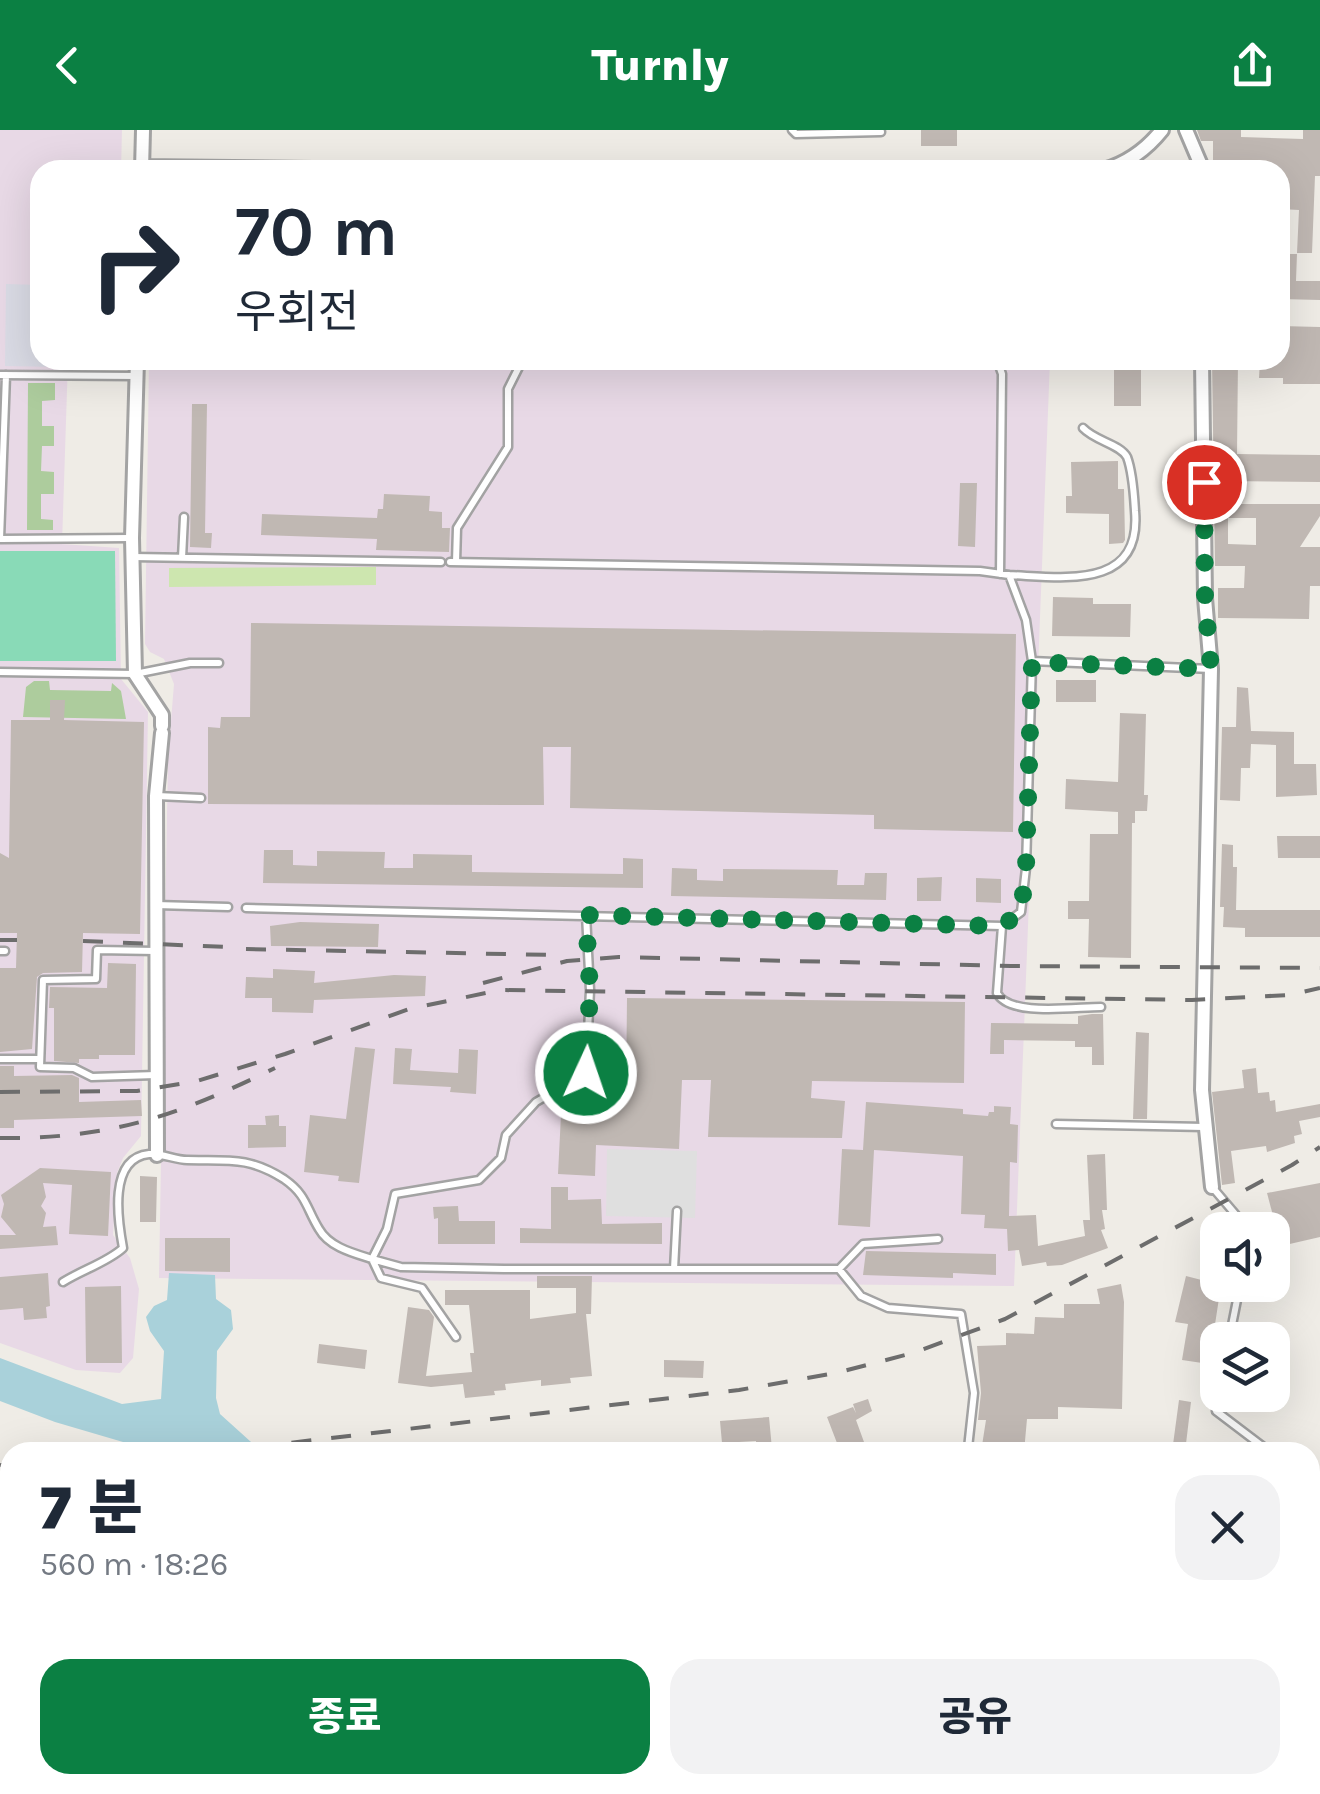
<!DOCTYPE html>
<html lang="ko">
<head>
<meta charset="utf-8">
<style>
	:root { --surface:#fff; --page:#f2f2f3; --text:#1f2937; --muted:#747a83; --accent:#0b8043 }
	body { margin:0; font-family:Karla,"Noto Sans KR",sans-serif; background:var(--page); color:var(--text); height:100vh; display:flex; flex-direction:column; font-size:38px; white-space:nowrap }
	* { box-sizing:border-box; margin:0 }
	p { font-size:32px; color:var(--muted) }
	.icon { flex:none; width:55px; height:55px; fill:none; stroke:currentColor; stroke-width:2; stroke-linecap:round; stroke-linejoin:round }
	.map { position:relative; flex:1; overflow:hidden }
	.panel { position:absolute; left:0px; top:1312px; width:1320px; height:352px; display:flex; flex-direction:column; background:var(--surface); border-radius:30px 30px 0 0; box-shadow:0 10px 40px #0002 }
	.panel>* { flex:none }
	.guide { position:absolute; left:30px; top:30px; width:1260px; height:210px; border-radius:30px; box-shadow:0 10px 40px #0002; background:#fff; color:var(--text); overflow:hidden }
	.controls { position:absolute; left:1200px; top:1082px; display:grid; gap:20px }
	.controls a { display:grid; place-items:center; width:90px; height:90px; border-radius:20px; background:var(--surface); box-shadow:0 10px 40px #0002; font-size:50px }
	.pin { position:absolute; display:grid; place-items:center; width:85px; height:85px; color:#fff; margin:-42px; border:5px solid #fff; border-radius:50%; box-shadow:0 2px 10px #0007 }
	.me { position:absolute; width:110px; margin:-55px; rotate:3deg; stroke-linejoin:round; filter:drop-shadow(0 0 8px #0008) }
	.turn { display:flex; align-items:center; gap:35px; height:210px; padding:0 40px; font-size:45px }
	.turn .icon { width:130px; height:130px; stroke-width:2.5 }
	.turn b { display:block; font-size:70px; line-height:85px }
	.round { display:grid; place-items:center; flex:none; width:105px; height:105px; border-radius:30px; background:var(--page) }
	.headline { display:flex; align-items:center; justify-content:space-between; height:170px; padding:0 40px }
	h1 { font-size:60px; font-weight:800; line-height:75px }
	.button { display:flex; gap:20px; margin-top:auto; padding:20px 40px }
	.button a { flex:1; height:115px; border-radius:30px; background:var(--accent); color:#fff; font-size:40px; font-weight:800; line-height:115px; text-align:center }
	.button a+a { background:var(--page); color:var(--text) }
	header { display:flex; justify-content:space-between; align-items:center; height:130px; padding:0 40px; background:var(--accent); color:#fff; font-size:45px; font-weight:800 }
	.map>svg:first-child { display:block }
</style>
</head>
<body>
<header><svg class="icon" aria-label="back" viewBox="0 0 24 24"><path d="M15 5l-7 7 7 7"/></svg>Turnly<svg class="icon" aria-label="share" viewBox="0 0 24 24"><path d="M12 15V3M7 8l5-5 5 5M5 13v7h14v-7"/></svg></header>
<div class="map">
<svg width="1320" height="1664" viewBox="0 0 1320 1664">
	<rect width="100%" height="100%" fill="#efece6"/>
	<path fill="#e8d9e6" d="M 0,0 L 122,0 L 121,40 L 40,40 L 40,230 L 68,230 L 62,414 L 119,418 L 121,549 L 148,582 L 141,1006 L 123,1028 L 117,1043 L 113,1105 L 130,1128 L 139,1159 L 133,1228 L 120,1243 L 76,1240 L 0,1213 Z
		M 149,230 L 1050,230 L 1014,1156 L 159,1148 L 168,628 L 174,554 L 164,529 L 150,522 L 145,514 Z"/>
	<path fill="#cde6af" d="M 376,437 L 376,455 L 169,457 L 169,438 Z"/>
	<path fill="#adcc9d" d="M 28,253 L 55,253 L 55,270 L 42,271 L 42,296 L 54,296 L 54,316 L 42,316 L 41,341 L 54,342 L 54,364 L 41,364 L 41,389 L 53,390 L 53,400 L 27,400 Z
		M 34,551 L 49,551 L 50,560 L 111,561 L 112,553 L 121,561 L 126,589 L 23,587 L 26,557 Z
		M 369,1655 L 606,1655 L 606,1659 L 601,1664 L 435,1664 Z"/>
	<path fill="#89dab7" d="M 0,421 L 115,421 L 116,531 L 0,531 Z"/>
	<path fill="#dfdfdf" d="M 607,1019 L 697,1021 L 695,1088 L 606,1086 Z"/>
	<path fill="#dadbe5" d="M 6,154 L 40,155 L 40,230 L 62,230 L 62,237 L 5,236 Z"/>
	<path fill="#a9d1da" d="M 169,1143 L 215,1145 L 216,1169 L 231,1180 L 233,1199 L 217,1221 L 216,1268 L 220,1284 L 262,1322 L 157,1322 L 55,1292 L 0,1271 L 0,1228 L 122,1274 L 161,1269 L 164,1221 L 150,1201 L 146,1187 L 154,1176 L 167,1170 Z"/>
	<path fill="#c0b8b3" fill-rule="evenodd" d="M 921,0 L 957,0 L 957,16 L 921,16 Z
		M 1197,0 L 1241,0 L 1241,7 L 1303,9 L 1303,0 L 1320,0 L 1320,46 L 1315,46 L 1312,123 L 1297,123 L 1299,80 L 1280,79 L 1280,40 L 1225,40 L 1225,36 L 1213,35 L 1213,11 L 1201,11 Z
		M 1280,124 L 1297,124 L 1296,151 L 1320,151 L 1320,170 L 1280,169 Z
		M 1280,196 L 1320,197 L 1320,254 L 1283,254 L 1283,248 L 1259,248 L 1260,230 L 1280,230 Z
		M 1114,230 L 1141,230 L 1141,276 L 1114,276 Z
		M 1212,230 L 1238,230 L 1237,324 L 1320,325 L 1320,352 L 1223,351 L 1223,374 L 1320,374 L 1320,386 L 1300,417 L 1320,417 L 1320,456 L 1310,456 L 1309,489 L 1218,488 L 1218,458 L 1244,458 L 1245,436 L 1215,436 ZM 1228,388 L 1256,388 L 1256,415 L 1228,414 Z
		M 192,274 L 207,274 L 205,403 L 212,403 L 211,418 L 190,417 Z
		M 1118,331 L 1118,359 L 1124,359 L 1125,410 L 1123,413 L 1109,414 L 1109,384 L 1066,383 L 1066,366 L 1072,366 L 1071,332 Z
		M 960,353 L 977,353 L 975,417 L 958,416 Z
		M 384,364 L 430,366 L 429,381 L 442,382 L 442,398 L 450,398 L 449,422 L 376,420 L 377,409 L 261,405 L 262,384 L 377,388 L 378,379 L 383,379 Z
		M 1053,467 L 1093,468 L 1093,474 L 1131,474 L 1130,507 L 1052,506 Z
		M 251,493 L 1016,504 L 1013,702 L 874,699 L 874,685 L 570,678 L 571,617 L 543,617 L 544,675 L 208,674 L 208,597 L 220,598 L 221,587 L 250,587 Z
		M 1056,550 L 1096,550 L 1096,572 L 1056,572 Z
		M 1237,557 L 1248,558 L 1251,601 L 1294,602 L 1294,634 L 1316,634 L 1317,665 L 1276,667 L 1276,615 L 1251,614 L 1250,638 L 1241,638 L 1240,671 L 1220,670 L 1222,597 L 1236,597 Z
		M 50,570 L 65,570 L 64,590 L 144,592 L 140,804 L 83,803 L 82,842 L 43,843 L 37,847 L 32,919 L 0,922 L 0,838 L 16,838 L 17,803 L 0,803 L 0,723 L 9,728 L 11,590 L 50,590 Z
		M 1120,583 L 1146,584 L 1144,665 L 1148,665 L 1147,681 L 1135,681 L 1135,693 L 1132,693 L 1131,828 L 1088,827 L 1089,789 L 1068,789 L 1068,771 L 1089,771 L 1090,704 L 1118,704 L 1118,682 L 1065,679 L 1066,649 L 1118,652 Z
		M 1277,706 L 1320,706 L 1320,728 L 1278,728 Z
		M 1222,714 L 1233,715 L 1233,737 L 1237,737 L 1236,780 L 1320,780 L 1320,807 L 1245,807 L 1245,798 L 1223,797 L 1224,777 L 1220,777 Z
		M 264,720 L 293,720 L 293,735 L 317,736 L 317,721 L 385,722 L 384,738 L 413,738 L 413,724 L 472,725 L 472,742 L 623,744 L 623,728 L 643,729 L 643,758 L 263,753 Z
		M 672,738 L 697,739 L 697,750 L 723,751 L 723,739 L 838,740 L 837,755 L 864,755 L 865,743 L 887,743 L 886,770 L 671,766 Z
		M 942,747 L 941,771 L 917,771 L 917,748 Z
		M 976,748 L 1001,749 L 1001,773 L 976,772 Z
		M 300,792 L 379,794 L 378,817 L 271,816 L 270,796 Z
		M 108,833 L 136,834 L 135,925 L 99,925 L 99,929 L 79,929 L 79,933 L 54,931 L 54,878 L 49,878 L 50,857 L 107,858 Z
		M 273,839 L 315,841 L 314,853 L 394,845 L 426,846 L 425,866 L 314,870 L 313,883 L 272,882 L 272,868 L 245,868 L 246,847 L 273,848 Z
		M 627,868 L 965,872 L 964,953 L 812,951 L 811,968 L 845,971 L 842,1008 L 708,1007 L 711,950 L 682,950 L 679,1019 L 596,1015 L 595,1046 L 558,1044 L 562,965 L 626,966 Z
		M 1092,884 L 1103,884 L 1104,935 L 1092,935 L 1092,917 L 1075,917 L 1075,911 L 1004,910 L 1004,924 L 990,924 L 991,893 L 1078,894 L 1078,886 Z
		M 1136,902 L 1149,903 L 1147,989 L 1133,989 Z
		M 355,917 L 375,919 L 359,1053 L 338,1051 L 339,1046 L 304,1042 L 310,985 L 346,989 Z
		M 395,918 L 412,919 L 410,940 L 458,943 L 459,919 L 478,920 L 476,964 L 450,962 L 451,957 L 393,954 Z
		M 0,936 L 14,936 L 14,946 L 72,945 L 79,948 L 79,972 L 141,970 L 142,986 L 14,990 L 14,998 L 0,998 Z
		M 1256,938 L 1258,963 L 1269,962 L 1270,971 L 1275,970 L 1276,982 L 1320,974 L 1320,987 L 1299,991 L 1302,1004 L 1294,1006 L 1295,1013 L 1267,1022 L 1266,1016 L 1231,1021 L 1235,1053 L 1222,1055 L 1212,962 L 1244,958 L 1242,940 Z
		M 866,972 L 963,979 L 963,984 L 988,986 L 989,982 L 994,982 L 994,976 L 1011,977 L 1010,994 L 1018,995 L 1017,1033 L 1010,1032 L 1009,1086 L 1036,1085 L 1038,1116 L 1085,1106 L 1083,1090 L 1090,1090 L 1087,1025 L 1105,1024 L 1107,1080 L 1102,1080 L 1105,1099 L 1101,1100 L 1108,1118 L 1062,1135 L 1047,1136 L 1046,1132 L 1022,1136 L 1019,1120 L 1008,1121 L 1007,1099 L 984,1098 L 985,1085 L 961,1084 L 963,1026 L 874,1020 L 870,1097 L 838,1095 L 842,1019 L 863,1020 Z
		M 279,985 L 279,996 L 286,996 L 286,1017 L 248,1018 L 248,995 L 266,995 L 265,986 Z
		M 40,1038 L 111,1042 L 108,1106 L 69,1104 L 72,1055 L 43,1053 L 46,1067 L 41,1076 L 46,1083 L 43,1097 L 56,1096 L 58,1115 L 0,1119 L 0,1105 L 16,1105 L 1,1087 L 4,1074 L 1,1065 Z
		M 140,1046 L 157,1047 L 156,1092 L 140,1092 Z
		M 1320,1053 L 1320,1107 L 1281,1116 L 1267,1063 Z
		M 551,1057 L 568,1057 L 568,1070 L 601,1069 L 602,1094 L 662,1093 L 662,1114 L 520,1113 L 520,1098 L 551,1099 Z
		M 458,1076 L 459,1091 L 495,1091 L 495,1114 L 438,1114 L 438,1088 L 434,1089 L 433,1077 Z
		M 165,1108 L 230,1108 L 230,1142 L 165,1141 Z
		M 866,1121 L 996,1124 L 996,1145 L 953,1143 L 953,1148 L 863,1145 Z
		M 48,1143 L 50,1176 L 46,1177 L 47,1188 L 24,1190 L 23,1178 L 0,1180 L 0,1147 Z
		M 537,1146 L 592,1146 L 591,1184 L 586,1184 L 592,1246 L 570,1248 L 571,1253 L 541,1256 L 541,1250 L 505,1254 L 506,1260 L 494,1261 L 495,1265 L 465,1268 L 463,1254 L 431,1257 L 398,1253 L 408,1177 L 429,1180 L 434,1187 L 426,1246 L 472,1242 L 470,1223 L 474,1223 L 469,1175 L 445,1175 L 445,1160 L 530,1160 L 530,1189 L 576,1183 L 576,1158 L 537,1158 Z
		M 1186,1146 L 1221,1155 L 1209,1234 L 1182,1230 L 1188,1194 L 1175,1192 Z
		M 1121,1154 L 1124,1172 L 1122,1279 L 1058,1277 L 1058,1289 L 1027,1289 L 1024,1322 L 981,1322 L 986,1290 L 978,1290 L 981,1263 L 977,1216 L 1006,1215 L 1006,1203 L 1034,1204 L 1035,1187 L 1064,1188 L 1064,1174 L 1100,1174 L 1097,1159 Z
		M 121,1156 L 122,1233 L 86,1233 L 85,1157 Z
		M 319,1214 L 367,1220 L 365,1239 L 317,1233 Z
		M 664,1230 L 704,1231 L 703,1248 L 664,1247 Z
		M 868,1269 L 872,1281 L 856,1290 L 864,1312 L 846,1319 L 844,1313 L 837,1313 L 827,1287 L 853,1277 L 856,1283 L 853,1274 Z
		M 1179,1270 L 1191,1272 L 1185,1322 L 1172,1322 Z
		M 769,1287 L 772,1319 L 756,1321 L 756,1311 L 722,1313 L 720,1291 Z"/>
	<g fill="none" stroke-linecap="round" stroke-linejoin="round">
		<g stroke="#a3a3a3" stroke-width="11">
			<path id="lane" d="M 792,0 L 796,4 L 881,2
				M 789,230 L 928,230
				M 997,230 L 1002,244 L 1000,444
				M 0,245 L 137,246
				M 0,409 L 6,245
				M 0,409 L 131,408
				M 133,427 L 441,432
				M 182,428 L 184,387
				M 450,432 L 980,441 L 1009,445 L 1026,490 L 1032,531 L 1026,738 L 1021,782 L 1002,796 L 997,863 C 1009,887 1074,877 1101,877
				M 456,432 L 457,398 L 508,317 L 508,259 L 520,235 L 532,230
				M 1009,445 C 1062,447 1142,461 1135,381 C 1134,365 1133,343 1127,327 C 1120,314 1095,311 1083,298
				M 1032,531 L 1211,539
				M 0,542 L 135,544 L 190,533 L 219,533
				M 157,666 L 201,668
				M 156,775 L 228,777
				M 246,778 L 1002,796
				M 586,785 L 590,860 L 586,943 L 536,972 L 506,1005 L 501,1028 L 479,1050 L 395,1064 L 387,1099 L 372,1129 L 401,1137 L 504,1139 L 839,1139 L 861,1166 L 888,1178 L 961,1184 L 974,1263 L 968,1318
				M 0,821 L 5,821
				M 156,821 L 97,820 L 96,849 L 43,850 L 40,937 L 74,938 L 92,947 L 156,945
				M 0,929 L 40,929
				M 1056,994 L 1204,997
				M 1213,1058 L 1236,1085 L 1237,1100
				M 674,1139 L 677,1081
				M 839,1139 L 863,1114 L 938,1109
				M 63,1152 C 82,1140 108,1132 123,1118 C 118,1091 108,1028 149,1024 C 162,1023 175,1030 187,1030 C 227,1031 248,1026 284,1049 C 307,1065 306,1078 319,1099 C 329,1117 353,1123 372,1129 L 381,1148 L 422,1158 L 456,1207
				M 1229,1210 L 1240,1155
				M 1219,1265 L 1216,1281 L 1270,1322"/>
		</g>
		<g stroke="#a3a3a3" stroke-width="18">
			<path id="street" d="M 1186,0 L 1203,40
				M 142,37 L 392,40
				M 142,40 L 143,0
				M 1104,40 C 1128,33 1146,20 1162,0
				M 137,230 L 132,408 L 135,544 L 162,585 L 162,596
				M 1202,230 L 1205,468 L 1211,539 L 1202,960 L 1212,1057
				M 157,1025 L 156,666 L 162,603"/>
		</g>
		<g stroke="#6a710b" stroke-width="22">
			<path id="secondary" d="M 0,1538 L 10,1545
				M 680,1655 L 706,1664"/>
		</g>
		<use href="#lane" stroke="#fff" stroke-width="6"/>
		<use href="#street" stroke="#fff" stroke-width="12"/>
		<use href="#secondary" stroke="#f5f6be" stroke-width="18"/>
		<path stroke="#6d6d6d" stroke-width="4" stroke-dasharray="20 20" stroke-linecap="butt" d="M 0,810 L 17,810
			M 83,811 L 227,817
			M 246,819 L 556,825
			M 483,853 L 567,831 L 619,827 L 1011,836 L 1320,838
			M 0,962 L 137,961 L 197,951 L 285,924 L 409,879 L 500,860 L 1192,870 L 1289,865 L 1320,858
			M 0,1008 C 111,1009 177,986 275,938
			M 212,1322 L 739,1260 L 836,1243 L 913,1223 L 1005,1189 L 1292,1035 L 1320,1017
			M 0,1335 L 10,1336"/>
	</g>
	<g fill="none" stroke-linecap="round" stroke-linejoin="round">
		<path stroke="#0b8043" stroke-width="18" stroke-dasharray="0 32.4" d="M 586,943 L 590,860 L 586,785 L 1002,796 L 1021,782 L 1026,738 L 1032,532 L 1211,539 L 1205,468 L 1204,352"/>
	</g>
</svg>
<div class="controls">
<a><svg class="icon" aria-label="sound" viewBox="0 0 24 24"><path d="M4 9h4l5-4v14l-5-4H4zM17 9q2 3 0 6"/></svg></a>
<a><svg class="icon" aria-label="layers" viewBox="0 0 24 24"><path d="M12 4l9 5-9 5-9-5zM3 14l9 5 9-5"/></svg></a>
</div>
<div class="pin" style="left:1204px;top:352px;background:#d93025"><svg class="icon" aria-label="arrive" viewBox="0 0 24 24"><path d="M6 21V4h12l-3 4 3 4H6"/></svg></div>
<svg class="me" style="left:586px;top:943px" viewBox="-20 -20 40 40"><circle r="17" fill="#0b8043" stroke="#fff" stroke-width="3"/><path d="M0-11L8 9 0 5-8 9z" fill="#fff"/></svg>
<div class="guide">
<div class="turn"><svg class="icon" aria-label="right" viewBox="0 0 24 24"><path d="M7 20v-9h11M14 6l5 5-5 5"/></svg><div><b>70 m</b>우회전</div></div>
</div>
<section class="panel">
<div class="headline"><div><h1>7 분</h1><p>560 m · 18:26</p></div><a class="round"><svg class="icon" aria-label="close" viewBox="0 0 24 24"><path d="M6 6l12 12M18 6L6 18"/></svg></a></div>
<div class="button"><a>종료</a><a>공유</a></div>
</section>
</div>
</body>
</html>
